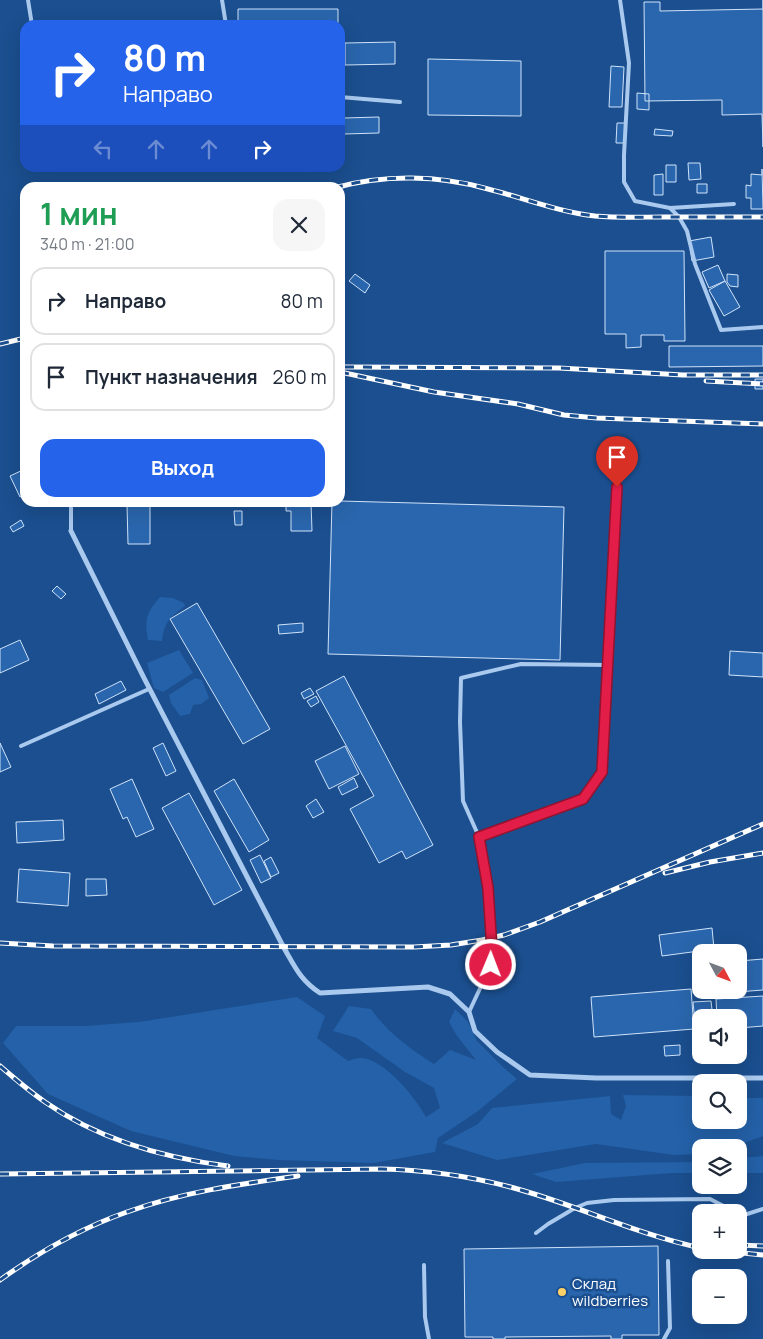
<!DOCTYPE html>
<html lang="ru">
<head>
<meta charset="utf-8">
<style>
	:root { --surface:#fff; --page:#f6f6f7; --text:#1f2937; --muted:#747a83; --line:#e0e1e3; --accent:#2563eb }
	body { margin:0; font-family:Manrope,sans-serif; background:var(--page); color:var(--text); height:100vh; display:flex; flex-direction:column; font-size:19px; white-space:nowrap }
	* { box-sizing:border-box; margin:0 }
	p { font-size:16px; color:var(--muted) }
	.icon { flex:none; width:28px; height:28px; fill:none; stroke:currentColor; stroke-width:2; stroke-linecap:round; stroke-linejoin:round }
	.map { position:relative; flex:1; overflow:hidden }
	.side { position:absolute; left:20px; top:182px; width:325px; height:325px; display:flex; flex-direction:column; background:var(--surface); border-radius:15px; box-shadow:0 5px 20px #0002 }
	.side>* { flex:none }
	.top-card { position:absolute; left:20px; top:20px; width:325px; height:152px; border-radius:15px; box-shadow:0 5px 20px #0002; background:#2563eb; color:#fff; overflow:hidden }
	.needle { width:32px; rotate:131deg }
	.tools { position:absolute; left:692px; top:944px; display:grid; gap:10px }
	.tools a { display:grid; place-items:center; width:55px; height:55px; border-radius:10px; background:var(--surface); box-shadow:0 5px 20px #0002; font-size:25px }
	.pin { position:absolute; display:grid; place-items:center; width:42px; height:42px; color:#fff; margin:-51px -21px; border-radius:50% 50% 50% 0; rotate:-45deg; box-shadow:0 0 5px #0007 }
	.pin .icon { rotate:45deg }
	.me { position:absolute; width:55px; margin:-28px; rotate:1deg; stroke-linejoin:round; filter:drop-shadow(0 0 4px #0008) }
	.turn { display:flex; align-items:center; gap:18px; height:105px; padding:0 20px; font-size:22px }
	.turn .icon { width:65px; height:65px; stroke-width:2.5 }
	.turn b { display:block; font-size:35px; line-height:42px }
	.lanes { display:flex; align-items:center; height:48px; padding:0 20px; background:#0003; justify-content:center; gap:25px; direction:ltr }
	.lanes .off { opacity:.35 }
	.round { display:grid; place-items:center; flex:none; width:52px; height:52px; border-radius:15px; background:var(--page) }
	.headline { display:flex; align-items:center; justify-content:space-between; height:85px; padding:0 20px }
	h1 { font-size:30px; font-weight:700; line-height:38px; color:#1e9e55 }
	.button { display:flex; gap:10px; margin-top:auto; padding:10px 20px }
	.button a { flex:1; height:58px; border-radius:15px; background:var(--accent); color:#fff; font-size:20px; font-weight:700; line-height:58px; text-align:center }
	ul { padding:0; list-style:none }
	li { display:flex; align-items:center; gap:15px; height:68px; margin:0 10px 8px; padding:0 10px; border:2px solid var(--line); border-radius:15px }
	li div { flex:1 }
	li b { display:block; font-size:19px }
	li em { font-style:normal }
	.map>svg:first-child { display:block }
</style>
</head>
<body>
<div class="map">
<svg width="763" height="1339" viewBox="0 0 763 1339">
	<rect width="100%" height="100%" fill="#1b4f8f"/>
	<path fill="#2461a8" d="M 160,597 L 173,598 L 184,603 L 185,606 C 169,618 165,621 162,641 L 148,640 C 144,619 147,612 160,597 Z
		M 179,650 L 193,673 L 163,692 L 154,688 L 147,663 Z
		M 195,678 L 202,680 L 209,698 L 201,704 L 193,705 L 190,714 L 180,716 L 171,703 L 169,695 Z
		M 297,997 L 325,1016 L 317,1038 L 348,1061 C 352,1060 358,1057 363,1058 C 387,1062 414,1096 426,1117 L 440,1108 L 434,1088 L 405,1072 L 357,1038 L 333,1031 L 349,1006 L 371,1009 C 388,1033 409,1048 434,1064 L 450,1050 L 476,1060 L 457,1036 L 449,1022 L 455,1009 L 468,1022 L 477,1041 L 502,1066 L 517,1079 L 478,1111 L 438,1138 L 435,1152 L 374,1163 L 279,1160 L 234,1156 L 131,1131 L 48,1094 L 3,1043 L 16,1026 L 84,1026 L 139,1022 Z
		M 623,1095 L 701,1096 L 701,1120 L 739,1120 L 739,1098 L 763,1098 L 763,1136 L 734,1147 L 701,1148 L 701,1154 L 674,1155 L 596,1144 L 497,1160 L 442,1143 L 478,1124 L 492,1108 L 610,1096 L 611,1114 L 621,1120 L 626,1106 Z
		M 763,1156 L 763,1173 L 739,1173 L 739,1158 Z
		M 701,1162 L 701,1173 L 672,1173 L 556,1182 L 532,1174 L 585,1163 Z"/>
	<path fill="#2a66ad" stroke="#cfe3fa" d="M 763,0 L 763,147 L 762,114 L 722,115 L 722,100 L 645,101 L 644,2 L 660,2 L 660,11 L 763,9 Z
		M 238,9 L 338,9 L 338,25 L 238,25 Z
		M 395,42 L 395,64 L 345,65 L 345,43 Z
		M 428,59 L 521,61 L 521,116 L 428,115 Z
		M 611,66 L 624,67 L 622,107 L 609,107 Z
		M 637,93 L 649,94 L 649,110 L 637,109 Z
		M 379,117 L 379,133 L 344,134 L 344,118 Z
		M 617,123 L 625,123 L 625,143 L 616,143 Z
		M 655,129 L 673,131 L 672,136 L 654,135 Z
		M 688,163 L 700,163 L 701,179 L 689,180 Z
		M 666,165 L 676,165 L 676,182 L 666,182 Z
		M 762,169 L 763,209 L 751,209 L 751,198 L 746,198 L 746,185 L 751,186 L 751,174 L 762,175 Z
		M 663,174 L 663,195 L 654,195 L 654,175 Z
		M 697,184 L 707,184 L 707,193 L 697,193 Z
		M 711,237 L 714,257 L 692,261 L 689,241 Z
		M 22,239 L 25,239 L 25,260 L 22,260 Z
		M 605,251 L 684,251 L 685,341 L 664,341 L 664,335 L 641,335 L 641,347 L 626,348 L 626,334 L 605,334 Z
		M 718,265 L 725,281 L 709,288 L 702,272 Z
		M 355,274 L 370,285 L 365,293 L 349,281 Z
		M 727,274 L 738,275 L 738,287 L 730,286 L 727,282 Z
		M 725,281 L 740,307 L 724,316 L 709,290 Z
		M 669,346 L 763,346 L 763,366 L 669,367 Z
		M 755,379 L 763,379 L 763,389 L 755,389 Z
		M 25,469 L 25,494 L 20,497 L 10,476 Z
		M 340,501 L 564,507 L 560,660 L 328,654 L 332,502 L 340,502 Z
		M 286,502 L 311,502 L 312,531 L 291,531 L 291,511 L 286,511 Z
		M 127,504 L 150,504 L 150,544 L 128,544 Z
		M 234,511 L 242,511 L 242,525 L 235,525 Z
		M 21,520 L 24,526 L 13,532 L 10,527 Z
		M 57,586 L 66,594 L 61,599 L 52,591 Z
		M 197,603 L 270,729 L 243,744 L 170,619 Z
		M 303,623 L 303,632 L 279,634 L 278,625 Z
		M 20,640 L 29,660 L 0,673 L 0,649 Z
		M 730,651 L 763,653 L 763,677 L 729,675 Z
		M 344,676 L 433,845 L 406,859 L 402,851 L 379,863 L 350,809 L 374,796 L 316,691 Z
		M 121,681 L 126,690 L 99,704 L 95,694 Z
		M 310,688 L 314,694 L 304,699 L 301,693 Z
		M 316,696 L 319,702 L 311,707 L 307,701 Z
		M 0,743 L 11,767 L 0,772 Z
		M 163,743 L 176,771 L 166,776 L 153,748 Z
		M 345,746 L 359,774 L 329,789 L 315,761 Z
		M 354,778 L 358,787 L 342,795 L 338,787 Z
		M 132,779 L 154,829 L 136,837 L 127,817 L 123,819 L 110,789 Z
		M 234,779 L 269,840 L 249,852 L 214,791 Z
		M 189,793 L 242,890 L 214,905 L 162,808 Z
		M 316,799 L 324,812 L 313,818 L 306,806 Z
		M 63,820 L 64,840 L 17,843 L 16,822 Z
		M 260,855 L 271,878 L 261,883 L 250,860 Z
		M 271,857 L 279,873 L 271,877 L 264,861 Z
		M 19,869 L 70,873 L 68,906 L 17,902 Z
		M 86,879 L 106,879 L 107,895 L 86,896 Z
		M 712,928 L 714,949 L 662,956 L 659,935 Z
		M 763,959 L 763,990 L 698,995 L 696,963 L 701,963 L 701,990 L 739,990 L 739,961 Z
		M 691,989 L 694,1029 L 594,1037 L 591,997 Z
		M 763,996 L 763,1026 L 739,1028 L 739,1018 L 717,1018 L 716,999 Z
		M 711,1001 L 713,1018 L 701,1018 L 701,1031 L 696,1032 L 693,1002 Z
		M 680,1045 L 680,1055 L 665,1056 L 664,1046 Z
		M 658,1246 L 659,1335 L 622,1335 L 622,1339 L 611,1339 L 611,1336 L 505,1337 L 505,1339 L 493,1339 L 493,1337 L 465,1337 L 464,1249 Z"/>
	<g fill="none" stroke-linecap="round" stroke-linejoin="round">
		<path stroke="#a9c9ee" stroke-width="4" d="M 28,0 L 32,25
			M 222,0 L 226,25
			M 620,0 L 629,63 L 624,155 L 624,182 L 635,201 L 670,208 L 679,217 L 687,231 L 695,264 L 721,330 L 763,327
			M 340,97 L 400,102
			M 670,208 L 734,204
			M 71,502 L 71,531
			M 21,746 L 149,689
			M 479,837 L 583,799 L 602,772 L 617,487
			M 469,1012 L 491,965 L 492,950 L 488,888 L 479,837 L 463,801 L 460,722 L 461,678 L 521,664 L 608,665
			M 739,1215 L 741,1216 L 763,1209
			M 536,1233 L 548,1224 L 575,1208 L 587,1203 L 614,1200 L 710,1199 L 735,1212
			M 424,1265 L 425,1317 L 429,1339
			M 664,1339 L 670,1328 L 668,1261"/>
		<path stroke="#a9c9ee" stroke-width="5" d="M 71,531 L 144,678 L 284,948 C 295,967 301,981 320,993 L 428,987 L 450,994 L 469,1012 L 475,1031 L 497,1052 L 530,1075 L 596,1078 L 763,1078"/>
		<g stroke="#fff" stroke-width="5">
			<path id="rail" d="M 334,188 C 384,174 439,175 488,189 C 524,198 559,212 595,216 C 618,218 641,217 664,217 C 697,217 730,217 763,217
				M 0,344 L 25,338
				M 345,367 L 559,368 L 683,375 L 763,375
				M 340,372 L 434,392 L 518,404 L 564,415 L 597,418 L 763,424
				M 706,381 L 763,384
				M 665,873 L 710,862 L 763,853
				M 0,943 L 53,946 L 414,947 L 451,945 L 482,940 L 504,935 L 540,922 L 763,824
				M 0,1066 C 15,1079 29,1091 45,1102 C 98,1139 164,1158 228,1166
				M 0,1174 L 382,1169 C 429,1170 476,1177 521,1190 C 581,1207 639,1235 701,1248
				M 739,1245 L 763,1246
				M 712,1250 L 763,1255
				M 0,1280 C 39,1252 81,1228 127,1212 C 182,1192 241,1184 298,1176"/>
		</g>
		<use href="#rail" stroke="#1b4f8f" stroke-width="3" stroke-dasharray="9" stroke-linecap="butt"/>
	</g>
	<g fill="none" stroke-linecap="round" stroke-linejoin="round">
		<g stroke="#92132f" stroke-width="12">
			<path id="route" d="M 491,965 L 492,950 L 488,888 L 479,837 L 583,799 L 602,772 L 617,487"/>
		</g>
		<use href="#route" stroke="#e11d48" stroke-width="9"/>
	</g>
	<circle fill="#ffd166" stroke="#1b4f8f" stroke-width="2" cx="562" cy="1292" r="5"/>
	<g text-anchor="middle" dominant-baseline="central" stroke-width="5" stroke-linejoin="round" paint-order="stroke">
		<g font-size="15" fill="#fff" stroke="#1b4f8f" text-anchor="start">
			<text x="572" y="1283">Склад<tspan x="572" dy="17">wildberries</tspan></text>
		</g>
	</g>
</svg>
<div class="tools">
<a><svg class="needle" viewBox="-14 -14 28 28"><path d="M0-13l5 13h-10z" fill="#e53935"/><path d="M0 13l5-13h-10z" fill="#747a83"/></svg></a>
<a><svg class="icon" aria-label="sound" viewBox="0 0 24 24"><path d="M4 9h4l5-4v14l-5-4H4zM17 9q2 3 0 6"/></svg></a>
<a><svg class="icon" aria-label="search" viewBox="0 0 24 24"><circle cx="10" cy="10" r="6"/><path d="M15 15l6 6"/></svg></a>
<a><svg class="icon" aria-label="layers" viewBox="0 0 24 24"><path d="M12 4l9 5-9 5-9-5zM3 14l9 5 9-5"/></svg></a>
<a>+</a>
<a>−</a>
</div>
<div class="pin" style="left:617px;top:487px;background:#d93025"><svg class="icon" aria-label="arrive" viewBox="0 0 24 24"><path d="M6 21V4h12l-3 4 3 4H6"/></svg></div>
<svg class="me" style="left:491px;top:965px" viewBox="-20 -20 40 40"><circle r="17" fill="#e11d48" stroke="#fff" stroke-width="3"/><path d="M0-11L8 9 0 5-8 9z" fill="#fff"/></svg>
<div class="top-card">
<div class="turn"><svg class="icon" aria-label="right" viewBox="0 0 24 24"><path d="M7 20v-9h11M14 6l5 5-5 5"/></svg><div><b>80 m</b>Направо</div></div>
<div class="lanes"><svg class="icon off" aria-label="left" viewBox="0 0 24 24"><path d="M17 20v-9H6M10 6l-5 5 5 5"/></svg><svg class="icon off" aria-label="ahead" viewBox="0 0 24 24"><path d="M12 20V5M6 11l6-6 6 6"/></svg><svg class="icon off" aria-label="ahead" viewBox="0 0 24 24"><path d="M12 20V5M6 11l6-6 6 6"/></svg><svg class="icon" aria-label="right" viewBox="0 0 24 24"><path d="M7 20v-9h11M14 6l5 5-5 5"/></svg></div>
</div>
<section class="side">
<div class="headline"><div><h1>1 мин</h1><p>340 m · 21:00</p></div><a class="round"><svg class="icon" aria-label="close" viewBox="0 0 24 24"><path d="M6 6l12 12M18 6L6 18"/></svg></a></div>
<ul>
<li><svg class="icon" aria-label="right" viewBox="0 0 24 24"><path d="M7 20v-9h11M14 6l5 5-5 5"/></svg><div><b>Направо</b></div><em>80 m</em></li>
<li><svg class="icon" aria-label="arrive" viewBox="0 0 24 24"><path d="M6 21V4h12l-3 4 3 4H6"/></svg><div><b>Пункт назначения</b></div><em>260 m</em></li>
</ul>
<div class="button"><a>Выход</a></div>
</section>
</div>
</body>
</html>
